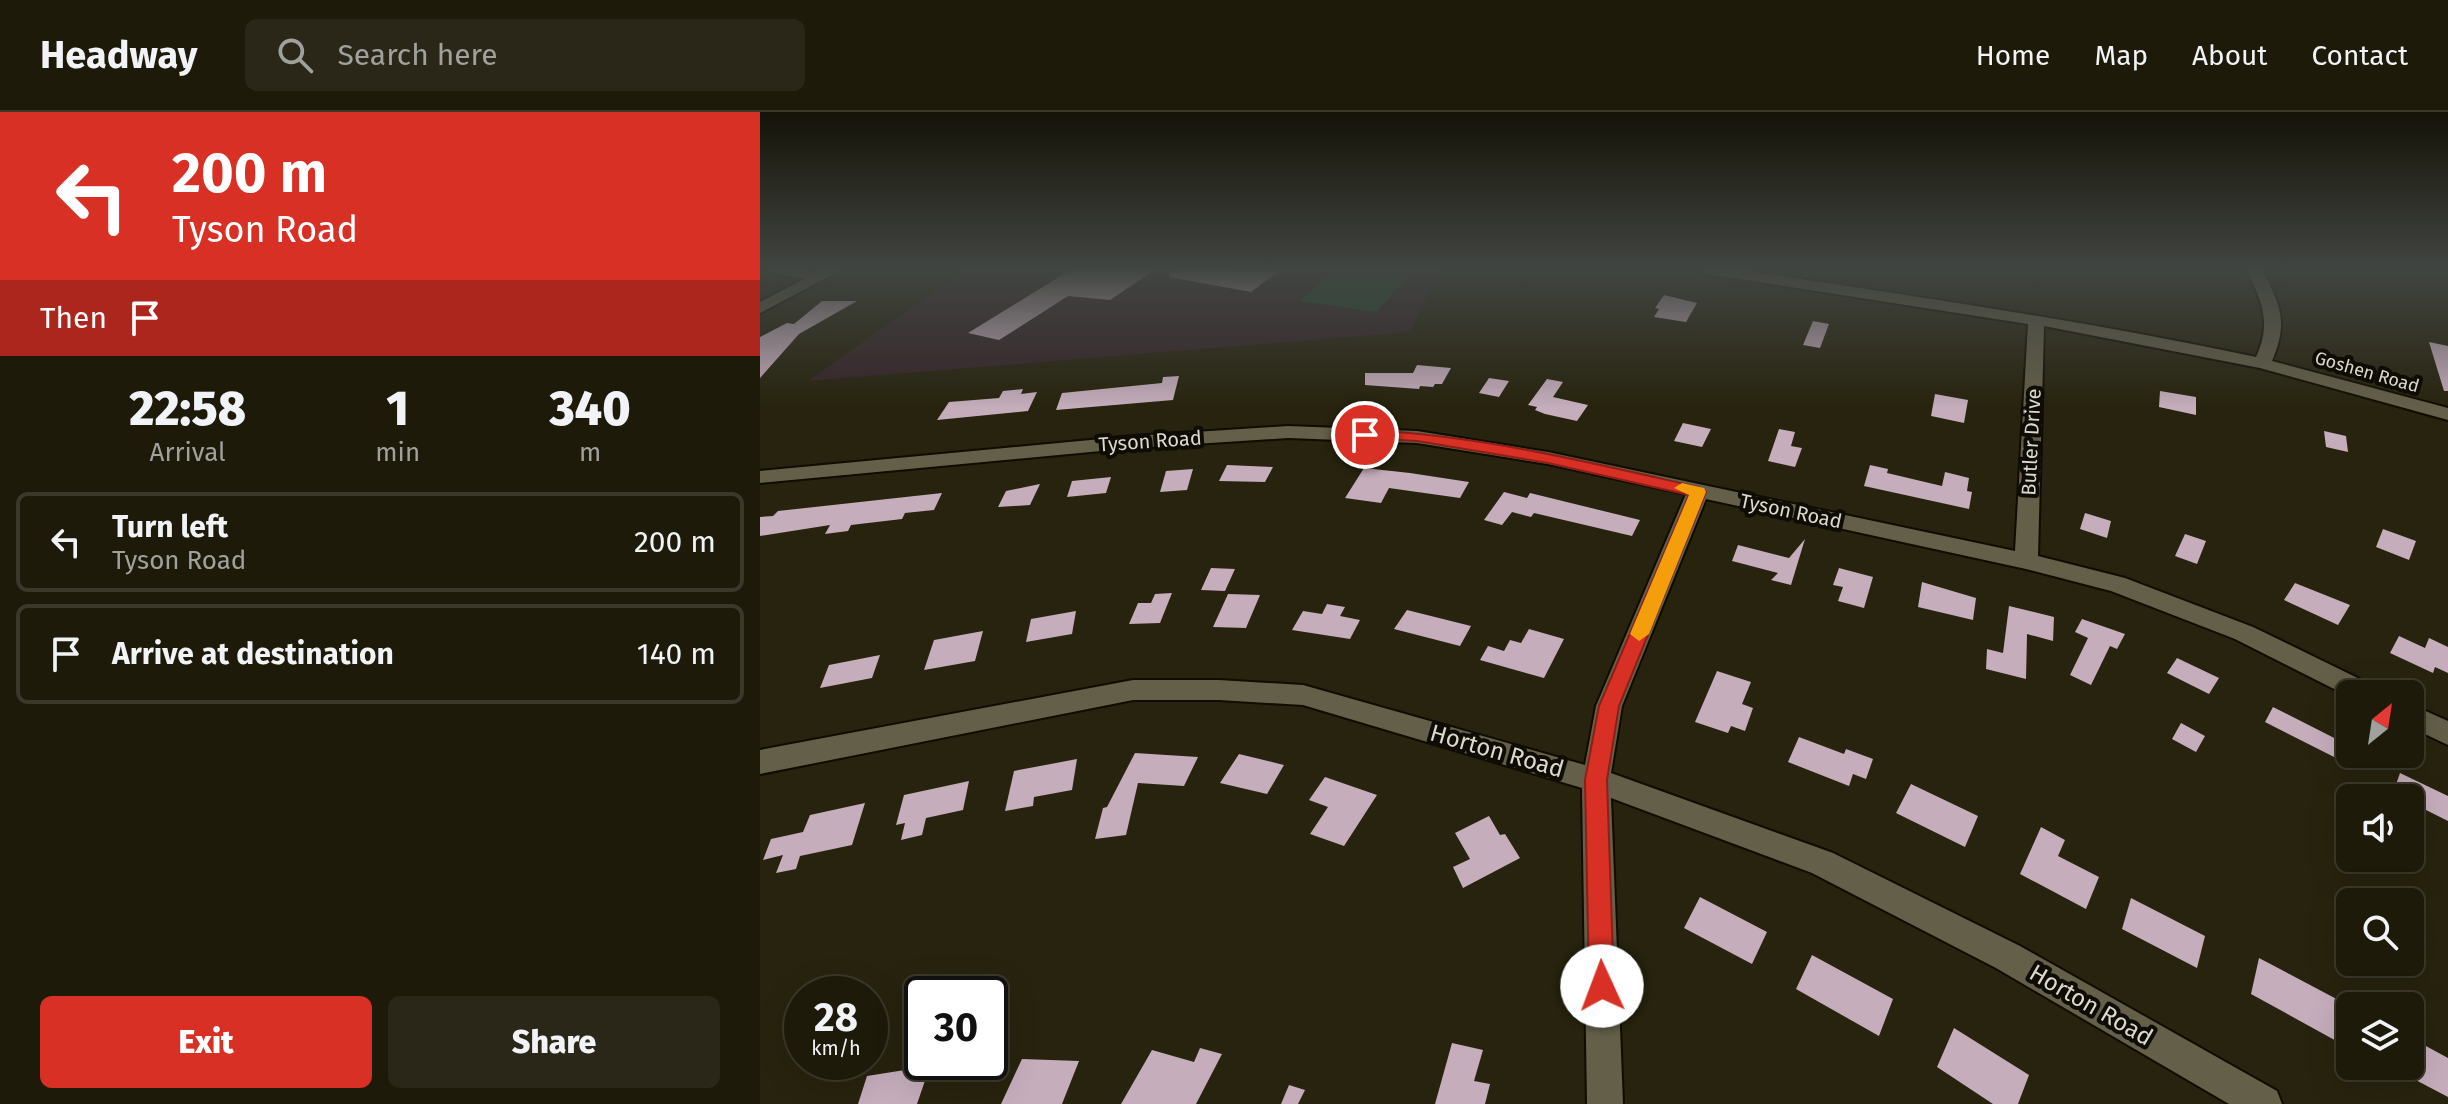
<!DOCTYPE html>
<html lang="en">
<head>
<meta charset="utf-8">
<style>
	:root { --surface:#1d1a0a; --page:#2a2718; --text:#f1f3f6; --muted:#a0a19c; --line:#3b382b; --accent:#d93025 }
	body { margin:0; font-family:"Fira Sans",sans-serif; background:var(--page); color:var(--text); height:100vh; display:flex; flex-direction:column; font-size:30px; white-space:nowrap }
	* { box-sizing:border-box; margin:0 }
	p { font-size:26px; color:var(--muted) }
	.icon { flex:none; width:44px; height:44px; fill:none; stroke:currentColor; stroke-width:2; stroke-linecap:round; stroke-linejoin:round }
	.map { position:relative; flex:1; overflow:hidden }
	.side { display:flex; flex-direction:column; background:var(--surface); width:760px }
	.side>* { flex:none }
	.banner { background:#d93025; color:#fff; overflow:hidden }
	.needle { width:52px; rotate:30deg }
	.tools { position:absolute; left:1576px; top:568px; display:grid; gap:16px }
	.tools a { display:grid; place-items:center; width:88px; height:88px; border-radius:12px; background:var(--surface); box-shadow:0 8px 32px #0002,0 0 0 2px var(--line); font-size:40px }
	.speed { position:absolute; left:24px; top:864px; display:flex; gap:16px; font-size:40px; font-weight:700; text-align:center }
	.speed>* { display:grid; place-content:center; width:104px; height:104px; border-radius:50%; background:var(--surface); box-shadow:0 8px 32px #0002,0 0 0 2px var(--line); line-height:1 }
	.speed small { font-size:20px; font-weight:400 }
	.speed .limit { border:4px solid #111; border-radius:12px; background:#fff; color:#111 }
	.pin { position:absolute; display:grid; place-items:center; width:68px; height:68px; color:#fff; margin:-34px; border:4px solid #fff; border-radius:50%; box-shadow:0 2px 8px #0007 }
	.me { position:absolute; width:88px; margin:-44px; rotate:358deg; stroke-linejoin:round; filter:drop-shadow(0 0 6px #0008) }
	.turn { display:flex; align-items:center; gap:28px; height:168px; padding:0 40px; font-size:36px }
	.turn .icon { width:104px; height:104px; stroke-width:2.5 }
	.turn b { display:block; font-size:56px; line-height:68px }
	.then { display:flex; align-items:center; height:76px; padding:0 40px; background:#0003; gap:16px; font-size:30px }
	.eta { display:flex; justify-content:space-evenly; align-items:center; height:136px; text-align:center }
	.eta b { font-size:48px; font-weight:800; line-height:56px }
	.button { display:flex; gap:16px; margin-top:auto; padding:16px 40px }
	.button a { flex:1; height:92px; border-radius:12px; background:var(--accent); color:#fff; font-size:32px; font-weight:800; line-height:92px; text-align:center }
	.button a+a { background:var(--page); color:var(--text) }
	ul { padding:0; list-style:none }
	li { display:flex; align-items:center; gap:24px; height:100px; margin:0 16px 12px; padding:0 24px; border:4px solid var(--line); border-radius:12px }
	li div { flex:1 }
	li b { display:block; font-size:30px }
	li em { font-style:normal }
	header { display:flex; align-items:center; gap:48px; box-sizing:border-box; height:112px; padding:0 40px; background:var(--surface); border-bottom:2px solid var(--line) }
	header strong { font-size:38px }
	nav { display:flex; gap:44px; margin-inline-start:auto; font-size:28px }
	.search { width:560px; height:72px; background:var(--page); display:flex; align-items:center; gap:20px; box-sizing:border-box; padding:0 28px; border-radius:12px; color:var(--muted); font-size:30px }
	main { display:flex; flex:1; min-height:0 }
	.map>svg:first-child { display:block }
</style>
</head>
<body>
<header>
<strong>Headway</strong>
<div class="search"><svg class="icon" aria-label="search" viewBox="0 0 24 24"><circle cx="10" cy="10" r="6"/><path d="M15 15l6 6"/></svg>Search here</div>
<nav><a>Home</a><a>Map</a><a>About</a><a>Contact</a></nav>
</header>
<main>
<section class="side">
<div class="banner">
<div class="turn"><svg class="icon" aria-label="left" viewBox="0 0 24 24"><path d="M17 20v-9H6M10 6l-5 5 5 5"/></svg><div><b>200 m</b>Tyson Road</div></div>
<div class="then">Then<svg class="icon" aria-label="arrive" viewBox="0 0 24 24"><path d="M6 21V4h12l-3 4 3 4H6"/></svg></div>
</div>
<div class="eta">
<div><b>22:58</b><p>Arrival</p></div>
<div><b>1</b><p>min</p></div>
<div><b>340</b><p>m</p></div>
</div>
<ul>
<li><svg class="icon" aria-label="left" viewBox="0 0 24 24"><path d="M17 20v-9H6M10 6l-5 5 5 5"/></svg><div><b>Turn left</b><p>Tyson Road</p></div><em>200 m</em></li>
<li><svg class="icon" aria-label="arrive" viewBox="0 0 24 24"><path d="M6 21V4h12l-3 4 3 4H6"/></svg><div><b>Arrive at destination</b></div><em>140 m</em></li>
</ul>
<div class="button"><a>Exit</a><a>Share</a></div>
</section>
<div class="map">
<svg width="1688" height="992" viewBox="0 0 1688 992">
	<rect width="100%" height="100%" fill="#27230e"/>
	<path fill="#36242a" d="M 206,157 L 680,157 L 650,220 L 48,269 Z"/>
	<path fill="#1f4e33" d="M 574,157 L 656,157 L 616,200 L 540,189 Z"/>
	<path fill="#c5adbc" d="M 312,157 L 396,157 L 350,188 L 308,184 L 239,228 L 208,221 Z
		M 410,157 L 470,157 L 490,160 L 499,157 L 517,160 L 491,180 L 409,165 Z
		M 904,183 L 937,191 L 926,210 L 894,205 L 899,197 L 895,196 Z
		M 62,189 L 97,189 L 39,222 L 0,266 L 0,225 L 27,211 L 34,212 Z
		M 1053,209 L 1069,212 L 1060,236 L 1043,233 Z
		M 1669,230 L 1688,234 L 1688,279 L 1684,279 Z
		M 657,253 L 691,256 L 682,272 L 675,272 L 673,275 L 660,274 L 659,277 L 605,273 L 605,261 L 653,261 Z
		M 419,264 L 413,288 L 296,298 L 302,281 L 402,271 L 403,265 Z
		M 729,266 L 749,269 L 739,285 L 719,281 Z
		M 787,267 L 803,270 L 793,285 L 828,293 L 817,309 L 785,302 L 775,298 L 777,295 L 768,293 Z
		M 263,277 L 261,282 L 277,280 L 268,299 L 177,308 L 189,290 L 239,286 L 243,279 Z
		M 1400,279 L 1436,285 L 1436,303 L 1399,295 Z
		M 1175,282 L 1208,288 L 1204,311 L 1171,304 Z
		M 923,311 L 951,317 L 942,335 L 914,329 Z
		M 1019,317 L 1035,320 L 1031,334 L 1042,336 L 1035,355 L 1008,349 Z
		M 1564,319 L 1586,324 L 1588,340 L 1566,335 Z
		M 467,353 L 513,355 L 505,370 L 459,369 Z
		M 1110,353 L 1128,357 L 1127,361 L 1182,374 L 1185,360 L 1209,366 L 1207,379 L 1212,380 L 1209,397 L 1104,374 Z
		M 604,356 L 650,361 L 709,370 L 700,386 L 629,376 L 621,391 L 585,386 Z
		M 433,357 L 427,378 L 400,380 L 406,359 Z
		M 351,365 L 346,381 L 307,385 L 312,369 Z
		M 280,372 L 270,393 L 238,395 L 246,379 Z
		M 744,380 L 767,386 L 770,381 L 880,408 L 872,424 L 774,401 L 771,405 L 752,400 L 742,413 L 724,408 Z
		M 182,381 L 174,398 L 145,401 L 142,407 L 91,413 L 88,419 L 65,422 L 70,413 L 0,424 L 0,405 L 13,404 L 18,399 Z
		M 1325,401 L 1351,409 L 1347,426 L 1320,417 Z
		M 1623,417 L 1656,429 L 1649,448 L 1616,435 Z
		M 1425,422 L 1446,429 L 1437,452 L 1415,444 Z
		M 1045,427 L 1031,473 L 1011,468 L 1018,461 L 972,449 L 978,433 L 1029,446 Z
		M 451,456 L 475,457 L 465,479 L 441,478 Z
		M 1079,456 L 1113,465 L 1104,496 L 1078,489 L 1083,475 L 1073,473 Z
		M 1162,470 L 1216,486 L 1213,508 L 1158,495 Z
		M 1535,471 L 1590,493 L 1578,513 L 1524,488 Z
		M 412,481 L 400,511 L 369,512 L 378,491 L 391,491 L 395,482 Z
		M 468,482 L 500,483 L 486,516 L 453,515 Z
		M 567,492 L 585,495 L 580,504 L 600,508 L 590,527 L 532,518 L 543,499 L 562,502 Z
		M 1249,494 L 1294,505 L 1293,529 L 1267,522 L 1266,567 L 1226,557 L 1227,537 L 1243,541 Z
		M 647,498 L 711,514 L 700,534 L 634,517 Z
		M 316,499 L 312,522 L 266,530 L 271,507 Z
		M 1322,507 L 1365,522 L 1357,537 L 1350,534 L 1331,573 L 1310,563 L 1328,526 L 1315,520 Z
		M 769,517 L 804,527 L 784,566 L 720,548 L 728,534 L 744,539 L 750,528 L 761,531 Z
		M 223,519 L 215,549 L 164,558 L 174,528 Z
		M 1639,524 L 1665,536 L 1669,526 L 1688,535 L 1688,561 L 1675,555 L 1673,561 L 1630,541 Z
		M 120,543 L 112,566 L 60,576 L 69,553 Z
		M 1417,546 L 1459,566 L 1449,582 L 1407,561 Z
		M 957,559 L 991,570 L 982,592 L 993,596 L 985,619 L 971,614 L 968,621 L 935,610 Z
		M 1513,595 L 1590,634 L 1584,650 L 1505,610 Z
		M 1421,611 L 1445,624 L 1436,640 L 1412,627 Z
		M 1039,625 L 1084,642 L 1086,637 L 1113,647 L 1106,667 L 1093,662 L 1089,674 L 1028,650 Z
		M 375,641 L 438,645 L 424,674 L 378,671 L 366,723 L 335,727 L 343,696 L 347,695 Z
		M 479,642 L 524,653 L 507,682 L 460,671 Z
		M 317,647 L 312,678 L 274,685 L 273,694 L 245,699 L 254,659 Z
		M 1640,661 L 1688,684 L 1688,709 L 1650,690 L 1650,686 L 1633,681 Z
		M 565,665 L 617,683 L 584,734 L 550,722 L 568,695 L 549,688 Z
		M 209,669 L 203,698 L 166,706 L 162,723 L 141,728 L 145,711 L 136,713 L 144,683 Z
		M 1151,672 L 1218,704 L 1205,735 L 1136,701 Z
		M 105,691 L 92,733 L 40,744 L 36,757 L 16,761 L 23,743 L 3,748 L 11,727 L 43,720 L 50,703 Z
		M 729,704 L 740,723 L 745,722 L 760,746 L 703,776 L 693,755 L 710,747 L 695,721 Z
		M 1281,715 L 1305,728 L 1298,744 L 1339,765 L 1326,797 L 1260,762 Z
		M 940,785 L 1007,820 L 992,852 L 924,816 Z
		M 1371,786 L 1445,824 L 1437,856 L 1362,817 Z
		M 1052,843 L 1133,887 L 1119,924 L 1036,877 Z
		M 1499,846 L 1586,892 L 1580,931 L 1491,882 Z
		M 1194,916 L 1269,963 L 1258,992 L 1233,992 L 1177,955 Z
		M 1653,927 L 1688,946 L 1688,985 L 1648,964 Z
		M 692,931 L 723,938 L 714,969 L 730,972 L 725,992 L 675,992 Z
		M 440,936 L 462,942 L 436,992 L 361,992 L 392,938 L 434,950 Z
		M 262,947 L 319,949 L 302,992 L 241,992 Z
		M 170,954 L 157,992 L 98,992 L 107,964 Z
		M 529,973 L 545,978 L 538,992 L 521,992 Z"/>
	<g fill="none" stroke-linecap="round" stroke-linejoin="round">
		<g stroke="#100c00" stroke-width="4">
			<path id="minor" d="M 9,157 L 58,160 L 64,157 L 83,157 L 0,201 L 0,190 L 44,167 L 12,160 Z
				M 939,157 L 975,157 C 1149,184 1324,208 1496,245 C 1512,211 1502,189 1486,157 L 1502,157 C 1520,193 1529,209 1512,249 L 1688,296 L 1688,308 L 1500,256 L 1284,214 L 1278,444 L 1365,466 L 1493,515 L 1616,575 L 1620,582 L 1590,582 L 1590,585 L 1475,527 L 1351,479 L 1266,457 L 946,387 L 862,594 L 851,661 L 1073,741 L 1260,834 L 1517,979 L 1522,992 L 1469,992 L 1236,856 L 1052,761 L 851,686 L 863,992 L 827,992 L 822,676 L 543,593 L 459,588 L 373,588 L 0,662 L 0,638 L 373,568 L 459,568 L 543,573 L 825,653 L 836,594 L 926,382 L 788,352 L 657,331 L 528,326 L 373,336 L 0,371 L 0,359 L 373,324 L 528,314 L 657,319 L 788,340 L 1255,439 L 1268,212 L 947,162 Z
				M 1650,592 L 1688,609 L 1688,633 L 1650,615 Z"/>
		</g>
		<use href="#minor" fill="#645f49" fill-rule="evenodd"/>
	</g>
	<linearGradient id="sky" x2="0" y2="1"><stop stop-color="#151308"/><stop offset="0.53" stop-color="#414541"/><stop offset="1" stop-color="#414541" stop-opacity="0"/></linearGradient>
	<rect width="1688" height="296" fill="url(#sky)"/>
	<path fill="#d93025" stroke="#8d1f18" stroke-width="2" d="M 605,318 C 718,323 828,350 938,375 L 946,380 L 859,594 L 847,668 L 854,874 L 851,883 L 842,887 L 833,883 L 829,874 L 825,668 L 839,594 L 929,383 L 788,351 L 657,329 L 600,326 L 598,323 Z"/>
	<path fill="#f59e0b" d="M 922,371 L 944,376 L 946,380 L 889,522 L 879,529 L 870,522 L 929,383 L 914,376 Z"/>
	<g text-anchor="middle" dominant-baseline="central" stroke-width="8" stroke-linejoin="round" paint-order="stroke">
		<g font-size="18" fill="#dbd8cc" stroke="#0e0c05">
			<text transform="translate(1607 260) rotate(16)">Goshen Road</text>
		</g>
		<g font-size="20" fill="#dbd8cc" stroke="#0e0c05">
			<text transform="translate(390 329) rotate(-4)">Tyson Road</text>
			<text transform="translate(1271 330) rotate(-87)">Butler Drive</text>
			<text transform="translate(1031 399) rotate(12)">Tyson Road</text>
		</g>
		<g font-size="24" fill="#dbd8cc" stroke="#0e0c05">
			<text transform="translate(737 639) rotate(16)">Horton Road</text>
			<text transform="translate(1331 893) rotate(30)">Horton Road</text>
		</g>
	</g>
</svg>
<div class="tools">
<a><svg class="needle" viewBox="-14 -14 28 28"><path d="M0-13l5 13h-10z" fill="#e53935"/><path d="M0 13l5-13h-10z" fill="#a0a19c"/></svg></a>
<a><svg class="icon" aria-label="sound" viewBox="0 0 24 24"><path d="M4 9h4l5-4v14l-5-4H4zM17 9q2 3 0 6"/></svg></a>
<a><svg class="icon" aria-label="search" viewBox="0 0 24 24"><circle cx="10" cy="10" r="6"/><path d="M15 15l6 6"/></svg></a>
<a><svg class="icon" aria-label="layers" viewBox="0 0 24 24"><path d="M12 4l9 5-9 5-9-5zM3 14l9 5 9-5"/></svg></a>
</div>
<div class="speed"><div>28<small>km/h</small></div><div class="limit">30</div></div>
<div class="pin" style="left:605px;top:323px;background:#d93025"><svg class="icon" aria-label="arrive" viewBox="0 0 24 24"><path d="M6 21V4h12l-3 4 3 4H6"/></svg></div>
<svg class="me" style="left:842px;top:874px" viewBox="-20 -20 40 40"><circle r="19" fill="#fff"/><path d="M0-13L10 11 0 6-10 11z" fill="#d93025"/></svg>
</div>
</main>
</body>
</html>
